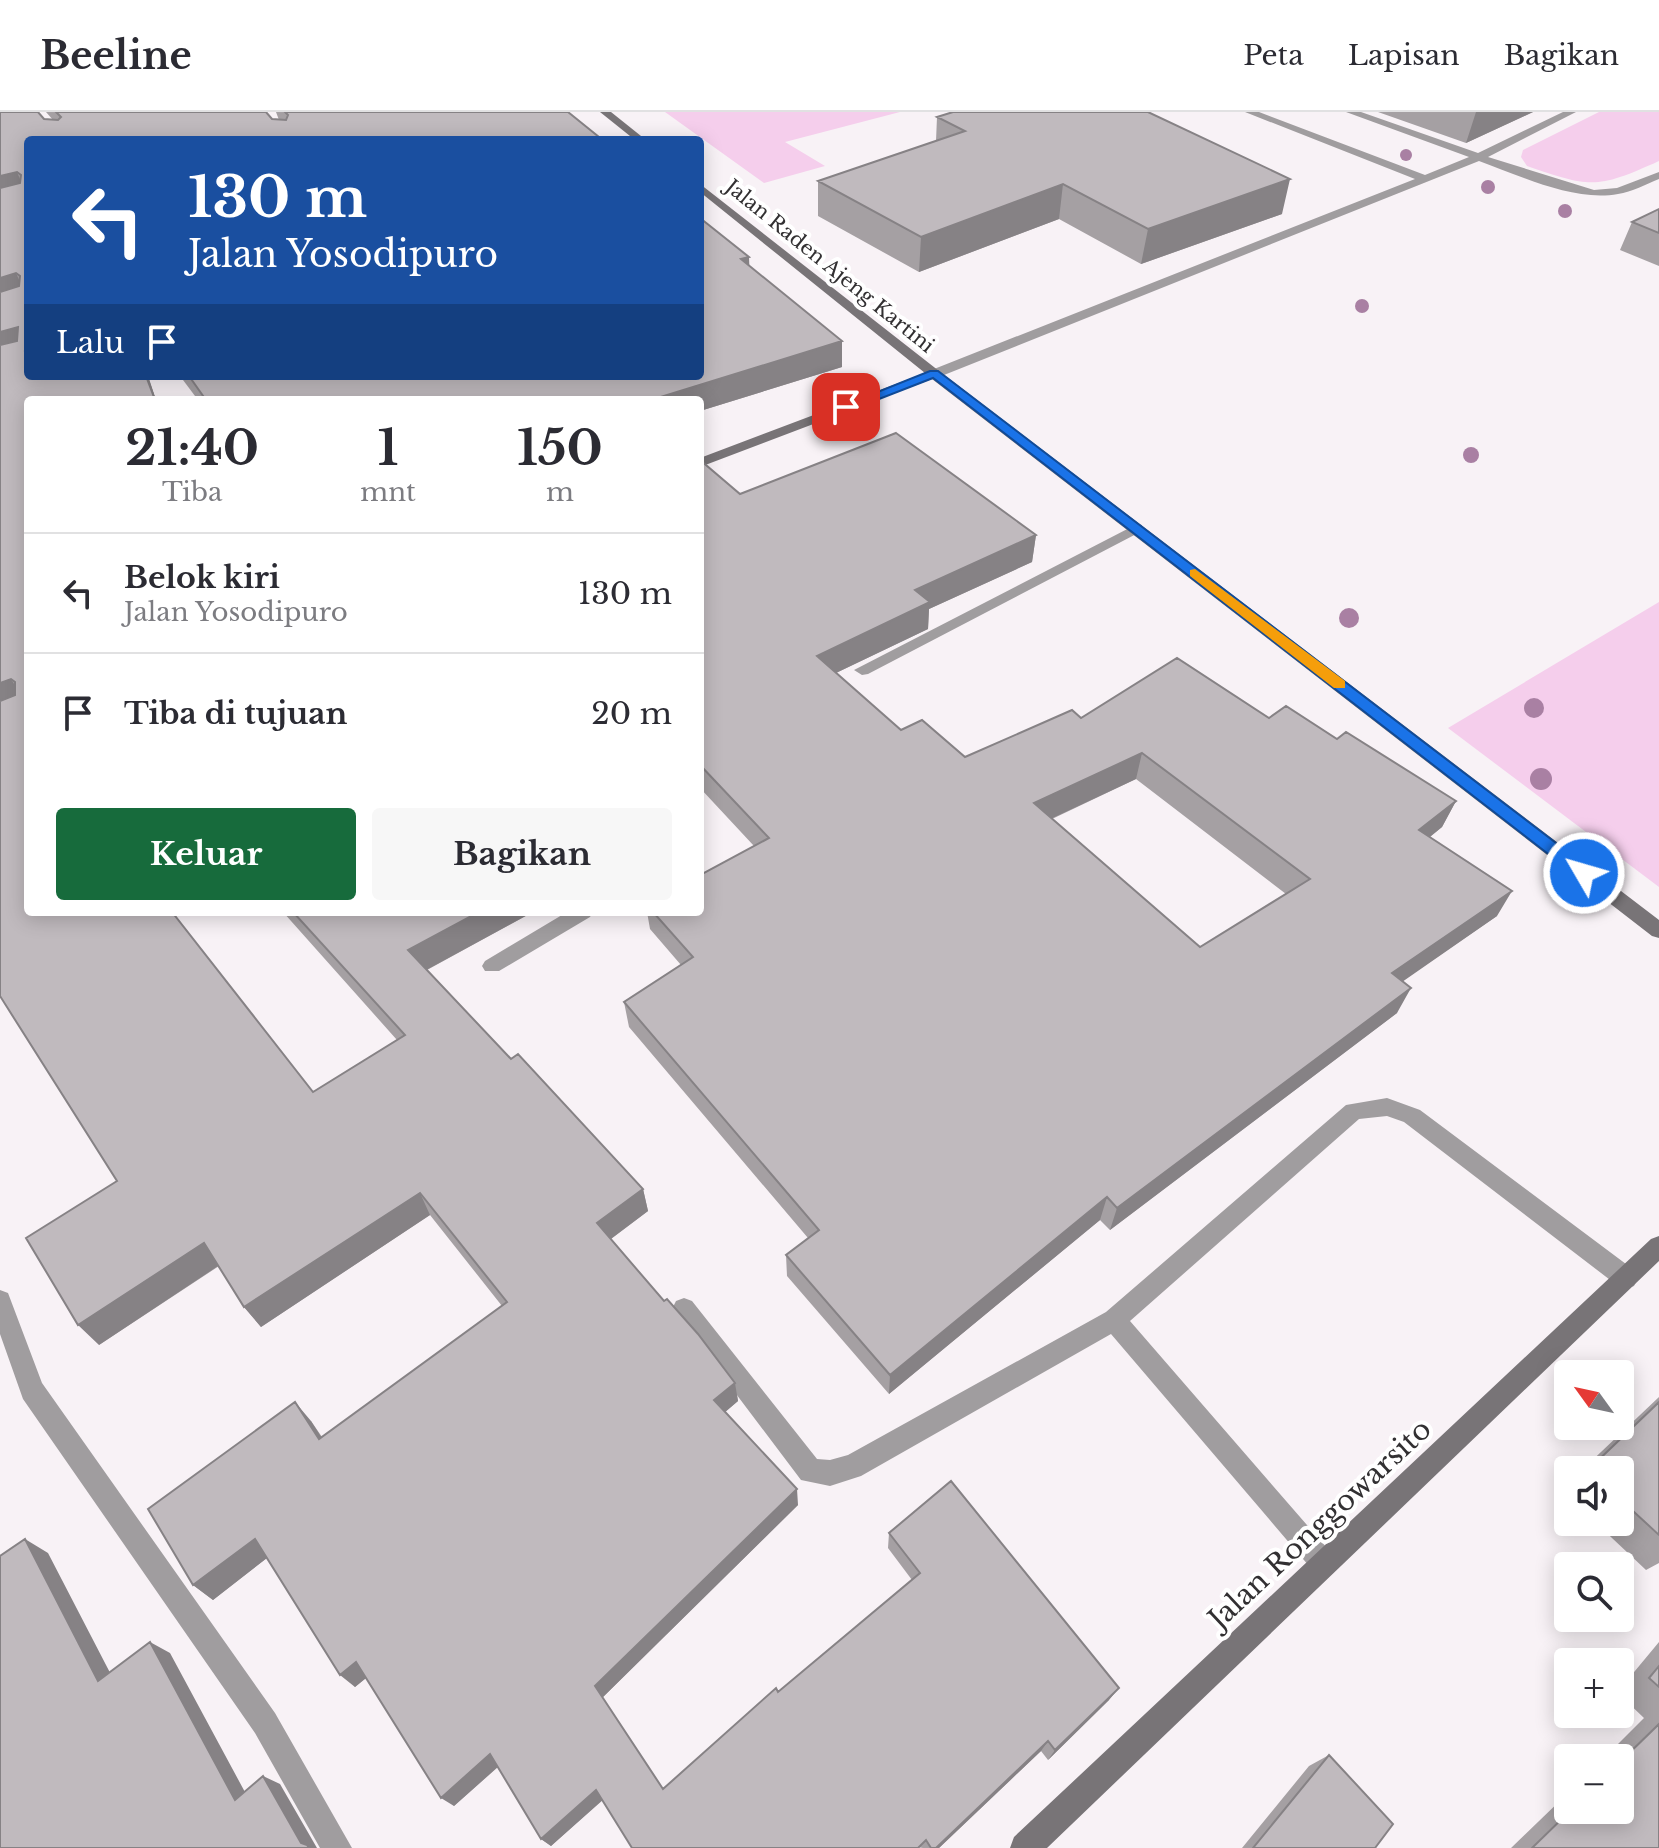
<!DOCTYPE html>
<html lang="id">
<head>
<meta charset="utf-8">
<style>
	:root { --surface:#fff; --page:#f7f7f7; --text:#2b2b33; --muted:#7c7c81; --line:#e1e1e2; --accent:#176b3c }
	body { margin:0; font-family:"Libre Baskerville",serif; background:var(--page); color:var(--text); height:100vh; display:flex; flex-direction:column; font-size:30px; white-space:nowrap }
	* { box-sizing:border-box; margin:0 }
	p { font-size:26px; color:var(--muted) }
	.icon { flex:none; width:44px; height:44px; fill:none; stroke:currentColor; stroke-width:2; stroke-linecap:round; stroke-linejoin:round }
	.map { position:relative; flex:1; overflow:hidden }
	.panel { position:absolute; left:24px; top:284px; width:680px; height:520px; display:flex; flex-direction:column; background:var(--surface); border-radius:8px; box-shadow:0 4px 20px #0003 }
	.panel>* { flex:none }
	.hud { position:absolute; left:24px; top:24px; width:680px; height:244px; border-radius:8px; box-shadow:0 4px 20px #0003; background:#1a4fa0; color:#fff; overflow:hidden }
	.needle { width:52px; rotate:303deg }
	.tools { position:absolute; left:1554px; top:1248px; display:grid; gap:16px }
	.tools a { display:grid; place-items:center; width:80px; height:80px; border-radius:8px; background:var(--surface); box-shadow:0 4px 20px #0003; font-size:40px }
	.pin { position:absolute; display:grid; place-items:center; width:68px; height:68px; color:#fff; margin:-34px; border-radius:16px; box-shadow:0 4px 12px #0006 }
	.me { position:absolute; width:88px; margin:-44px; rotate:308deg; stroke-linejoin:round; filter:drop-shadow(0 0 6px #0008) }
	.turn { display:flex; align-items:center; gap:28px; height:168px; padding:0 32px; font-size:36px }
	.turn .icon { width:104px; height:104px; stroke-width:2.5 }
	.turn b { display:block; font-size:56px; line-height:68px }
	.then { display:flex; align-items:center; height:76px; padding:0 32px; background:#0003; gap:16px; font-size:30px }
	.eta { display:flex; justify-content:space-evenly; align-items:center; height:136px; text-align:center }
	.eta b { font-size:48px; font-weight:700; line-height:56px }
	.cta { display:flex; gap:16px; margin-top:auto; padding:16px 32px }
	.cta a { flex:1; height:92px; border-radius:8px; background:var(--accent); color:#fff; font-size:32px; font-weight:700; line-height:92px; text-align:center }
	.cta a+a { background:var(--page); color:var(--text) }
	ul { padding:0; list-style:none }
	li { display:flex; align-items:center; gap:24px; height:120px; padding:0 32px; border-top:2px solid var(--line) }
	li div { flex:1 }
	li b { display:block; font-size:30px }
	li em { font-style:normal }
	header { display:flex; align-items:center; gap:48px; box-sizing:border-box; height:112px; padding:0 40px; background:var(--surface); border-bottom:2px solid var(--line) }
	header strong { font-size:38px }
	nav { display:flex; gap:44px; margin-inline-start:auto; font-size:28px }
	.map>svg:first-child { display:block }
</style>
</head>
<body>
<header>
<strong>Beeline</strong>
<nav><a>Peta</a><a>Lapisan</a><a>Bagikan</a></nav>
</header>
<div class="map">
<svg width="1659" height="1736" viewBox="0 0 1659 1736">
	<rect width="100%" height="100%" fill="#f8f2f6"/>
	<path fill="#f5ceec" d="M 665,0 L 900,0 L 785,30 L 825,54 L 764,71 Z
		M 1599,0 L 1659,0 L 1659,49 C 1597,77 1591,76 1527,54 L 1521,45 L 1523,38 Z
		M 1659,490 L 1659,775 L 1448,616 Z"/>
	<g fill="none" stroke-linecap="round" stroke-linejoin="round">
		<path fill="#a09d9f" fill-rule="evenodd" d="M 1245,0 L 1259,0 L 1425,63 L 1469,45 L 1346,0 L 1361,0 L 1478,41 L 1563,0 L 1576,0 L 1488,45 L 1594,78 L 1617,76 L 1659,60 L 1659,67 C 1646,72 1632,80 1618,82 C 1573,90 1521,64 1479,49 L 939,265 L 929,265 L 929,259 L 1415,67 Z
			M 1137,412 L 1142,413 L 1142,419 L 868,562 L 862,563 L 854,558 Z
			M 567,800 L 593,800 L 590,805 L 499,859 L 485,859 L 482,854 L 485,849 Z
			M 0,1178 L 8,1181 L 42,1271 L 275,1601 L 352,1736 L 320,1736 L 255,1621 L 23,1287 L 0,1222 Z"/>
		<path fill="#a09d9f" fill-rule="evenodd" d="M 1387,986 L 1420,998 L 1634,1158 L 1638,1166 L 1634,1174 L 1626,1177 L 1618,1174 L 1404,1010 L 1387,1004 L 1359,1007 L 1130,1209 L 1333,1443 L 1337,1452 L 1333,1461 L 1324,1465 L 1315,1461 L 1111,1222 L 861,1364 L 830,1374 L 801,1368 L 672,1197 L 676,1189 L 684,1186 L 692,1189 L 817,1347 L 830,1348 L 848,1343 L 1106,1200 L 1346,993 Z"/>
		<path fill="#787477" fill-rule="evenodd" d="M 600,0 L 611,0 L 646,28 L 635,28 Z
			M 700,72 L 939,259 L 1659,808 L 1659,826 L 1652,824 L 932,267 L 700,355 L 700,346 L 925,261 L 700,80 Z
			M 1659,1124 L 1659,1149 L 1047,1736 L 1010,1736 L 1014,1725 L 1651,1127 Z"/>
	</g>
	<g fill="#a980a3">
		<circle cx="1406" cy="43" r="6"/>
		<circle cx="1488" cy="75" r="7"/>
		<circle cx="1565" cy="99" r="7"/>
		<circle cx="1362" cy="194" r="7"/>
		<circle cx="1471" cy="343" r="8"/>
		<circle cx="1349" cy="506" r="10"/>
		<circle cx="1534" cy="596" r="10"/>
		<circle cx="1541" cy="667" r="11"/>
	</g>
	<path fill="#a5a0a3" fill-rule="evenodd" d="M 0,0 L 53,8 L 46,0 L 266,0 L 272,7 L 279,8 L 276,0 L 568,0 L 28,28 L 28,264 L 148,264 L 156,288 L 28,288 L 28,800 L 313,980 L 397,928 L 283,800 L 533,800 L 427,858 L 511,947 L 643,1077 L 648,1099 L 611,1127 L 735,1271 L 738,1289 L 725,1300 L 798,1393 L 602,1586 L 663,1677 L 912,1468 L 888,1436 L 889,1421 L 1109,1588 L 1048,1648 L 1041,1639 L 939,1736 L 923,1736 L 602,1688 L 551,1734 L 541,1727 L 498,1655 L 454,1694 L 366,1566 L 355,1575 L 267,1446 L 213,1488 L 193,1473 L 311,1309 L 322,1325 L 502,1194 L 430,1103 L 261,1215 L 244,1195 L 219,1154 L 99,1233 L 117,1069 L 0,884 Z
		M 1378,0 L 1533,0 L 1466,31 Z
		M 937,5 L 1282,102 L 1141,152 L 1059,107 L 919,160 L 818,104 L 818,69 L 936,29 Z
		M 1659,97 L 1659,154 L 1620,138 L 1632,110 Z
		M 750,155 L 842,229 L 842,255 L 700,299 L 700,288 L 198,288 L 180,264 L 700,264 Z
		M 700,348 L 740,382 L 1036,423 L 1032,450 L 929,497 L 928,517 L 836,561 L 901,618 L 965,645 L 1081,606 L 1269,606 L 1337,627 L 1456,689 L 1442,715 L 1430,725 L 1497,804 L 1402,869 L 1397,901 L 1110,1118 L 1100,1108 L 889,1282 L 787,1164 L 786,1143 L 808,1126 L 629,915 L 624,890 L 681,853 L 650,817 L 647,800 L 700,800 L 754,734 L 700,676 ZM 1136,667 L 1286,782 L 1200,835 L 1052,707 Z
		M 1659,1285 L 1659,1451 L 1646,1458 L 1595,1410 L 1620,1410 L 1620,1358 L 1582,1358 Z
		M 1568,1372 L 1568,1385 L 1561,1378 Z
		M 1659,1530 L 1659,1736 L 1511,1736 L 1568,1681 L 1568,1698 L 1620,1698 L 1620,1646 L 1604,1646 L 1644,1606 L 1620,1583 L 1620,1577 Z
		M 1329,1643 L 1375,1736 L 1242,1736 L 1309,1654 Z"/>
	<path fill="#868285" d="M 1476,0 L 1533,0 L 1466,31 Z
		M 17,60 L 27,84 L 0,90 L 0,64 Z
		M 1290,67 L 1282,102 L 1141,152 L 1148,117 Z
		M 1063,72 L 1059,107 L 919,160 L 921,125 Z
		M 749,145 L 750,170 L 741,147 Z
		M 16,161 L 27,186 L 0,194 L 0,166 Z
		M 18,215 L 28,236 L 28,245 L 0,249 L 0,220 Z
		M 842,229 L 842,255 L 700,299 L 700,288 L 651,288 Z
		M 146,264 L 148,264 L 156,288 L 155,288 Z
		M 1036,423 L 1032,450 L 929,497 L 928,517 L 817,570 L 817,544 L 915,478 Z
		M 11,567 L 27,593 L 0,603 L 0,571 Z
		M 1142,641 L 1136,667 L 1029,717 L 1034,691 Z
		M 1456,689 L 1442,715 L 1406,744 L 1419,718 Z
		M 1512,779 L 1497,804 L 1379,886 L 1392,861 Z
		M 479,800 L 533,800 L 417,863 L 408,838 Z
		M 1411,876 L 1397,901 L 1110,1118 L 1117,1096 Z
		M 643,1077 L 648,1099 L 604,1132 L 597,1111 Z
		M 420,1081 L 430,1103 L 261,1215 L 244,1195 Z
		M 1107,1085 L 1100,1108 L 889,1282 L 890,1263 Z
		M 204,1131 L 221,1152 L 99,1233 L 78,1213 Z
		M 735,1271 L 738,1289 L 717,1307 L 714,1288 Z
		M 295,1290 L 311,1309 L 334,1345 L 319,1327 Z
		M 797,1377 L 798,1393 L 602,1586 L 595,1574 Z
		M 25,1427 L 48,1441 L 120,1580 L 98,1569 Z
		M 255,1427 L 272,1442 L 213,1488 L 193,1473 Z
		M 150,1530 L 170,1541 L 253,1695 L 235,1688 Z
		M 356,1550 L 371,1562 L 355,1575 L 340,1563 Z
		M 1119,1576 L 1109,1588 L 1048,1648 L 1055,1638 Z
		M 1048,1629 L 1041,1639 L 939,1736 L 936,1736 Z
		M 490,1642 L 501,1652 L 454,1694 L 441,1686 Z
		M 263,1664 L 280,1672 L 317,1736 L 309,1736 L 301,1731 Z
		M 596,1678 L 604,1687 L 551,1734 L 541,1727 Z"/>
	<path fill="#c0babe" stroke="#868285" stroke-width="2" fill-rule="evenodd" d="M 0,0 L 38,0 L 44,7 L 58,8 L 61,5 L 56,0 L 266,0 L 272,7 L 286,8 L 288,3 L 285,0 L 568,0 L 599,25 L 587,28 L 28,28 L 28,236 L 25,239 L 28,242 L 28,264 L 146,264 L 155,288 L 28,288 L 28,800 L 172,800 L 313,980 L 405,923 L 293,800 L 479,800 L 408,838 L 511,947 L 518,942 L 643,1077 L 597,1111 L 664,1189 L 667,1187 L 698,1222 L 735,1271 L 714,1288 L 797,1377 L 595,1574 L 663,1677 L 776,1576 L 778,1580 L 920,1461 L 889,1421 L 951,1369 L 1119,1576 L 1055,1638 L 1048,1629 L 936,1736 L 931,1736 L 926,1728 L 918,1736 L 632,1736 L 596,1678 L 541,1727 L 490,1642 L 441,1686 L 356,1550 L 340,1563 L 255,1427 L 193,1473 L 148,1397 L 295,1290 L 319,1327 L 507,1190 L 420,1081 L 244,1195 L 204,1131 L 78,1213 L 26,1126 L 117,1069 L 0,884 L 0,589 L 15,583 L 15,570 L 11,567 L 0,571 L 0,233 L 17,229 L 18,215 L 0,220 L 0,180 L 19,174 L 20,164 L 16,161 L 0,166 L 0,76 L 20,71 L 21,63 L 17,60 L 0,64 Z
		M 953,0 L 1148,0 L 1290,67 L 1148,117 L 1063,72 L 921,125 L 818,69 L 965,19 L 937,5 Z
		M 1659,97 L 1659,121 L 1632,110 Z
		M 700,106 L 749,145 L 741,147 L 842,229 L 651,288 L 206,288 L 189,264 L 700,264 Z
		M 896,321 L 1036,423 L 915,478 L 930,490 L 817,544 L 901,618 L 922,608 L 965,645 L 1072,598 L 1081,606 L 1177,546 L 1269,606 L 1286,594 L 1337,627 L 1346,620 L 1456,689 L 1419,718 L 1512,779 L 1392,861 L 1411,876 L 1117,1096 L 1107,1085 L 890,1263 L 786,1143 L 819,1118 L 624,890 L 693,845 L 653,800 L 700,800 L 700,763 L 769,726 L 700,653 L 700,348 L 740,382 ZM 1142,641 L 1310,767 L 1200,835 L 1034,691 Z
		M 1659,1290 L 1659,1423 L 1620,1387 L 1620,1358 L 1588,1358 Z
		M 25,1427 L 98,1569 L 150,1530 L 235,1688 L 263,1664 L 301,1731 L 307,1733 L 309,1736 L 0,1736 L 0,1444 Z
		M 1659,1554 L 1659,1575 L 1649,1566 Z
		M 1659,1612 L 1659,1736 L 1532,1736 L 1571,1698 L 1620,1698 L 1620,1650 Z
		M 1329,1643 L 1393,1712 L 1375,1736 L 1253,1736 Z"/>
	<path fill="#1a73e8" stroke="#114b97" stroke-width="2" d="M 930,259 L 938,259 L 1590,757 L 1592,761 L 1590,765 L 1578,765 L 933,266 L 851,298 L 840,295 Z"/>
	<path fill="#f59e0b" d="M 1195,457 L 1345,569 L 1345,576 L 1334,576 L 1190,464 L 1190,458 Z"/>
	<g text-anchor="middle" dominant-baseline="central" stroke-width="8" stroke-linejoin="round" paint-order="stroke">
		<g font-size="20" fill="#323032" stroke="#fff">
			<text transform="translate(830 154) rotate(39)">Jalan Raden Ajeng Kartini</text>
		</g>
		<g font-size="28" fill="#323032" stroke="#fff">
			<text transform="translate(1320 1412) rotate(-43)">Jalan Ronggowarsito</text>
		</g>
	</g>
</svg>
<div class="tools">
<a><svg class="needle" viewBox="-14 -14 28 28"><path d="M0-13l5 13h-10z" fill="#e53935"/><path d="M0 13l5-13h-10z" fill="#7c7c81"/></svg></a>
<a><svg class="icon" aria-label="sound" viewBox="0 0 24 24"><path d="M4 9h4l5-4v14l-5-4H4zM17 9q2 3 0 6"/></svg></a>
<a><svg class="icon" aria-label="search" viewBox="0 0 24 24"><circle cx="10" cy="10" r="6"/><path d="M15 15l6 6"/></svg></a>
<a>+</a>
<a>−</a>
</div>
<div class="pin" style="left:846px;top:295px;background:#d93025"><svg class="icon" aria-label="arrive" viewBox="0 0 24 24"><path d="M6 21V4h12l-3 4 3 4H6"/></svg></div>
<svg class="me" style="left:1584px;top:761px" viewBox="-20 -20 40 40"><circle r="17" fill="#1a73e8" stroke="#fff" stroke-width="3"/><path d="M0-11L8 9 0 5-8 9z" fill="#fff"/></svg>
<div class="hud">
<div class="turn"><svg class="icon" aria-label="left" viewBox="0 0 24 24"><path d="M17 20v-9H6M10 6l-5 5 5 5"/></svg><div><b>130 m</b>Jalan Yosodipuro</div></div>
<div class="then">Lalu<svg class="icon" aria-label="arrive" viewBox="0 0 24 24"><path d="M6 21V4h12l-3 4 3 4H6"/></svg></div>
</div>
<section class="panel">
<div class="eta">
<div><b>21:40</b><p>Tiba</p></div>
<div><b>1</b><p>mnt</p></div>
<div><b>150</b><p>m</p></div>
</div>
<ul>
<li><svg class="icon" aria-label="left" viewBox="0 0 24 24"><path d="M17 20v-9H6M10 6l-5 5 5 5"/></svg><div><b>Belok kiri</b><p>Jalan Yosodipuro</p></div><em>130 m</em></li>
<li><svg class="icon" aria-label="arrive" viewBox="0 0 24 24"><path d="M6 21V4h12l-3 4 3 4H6"/></svg><div><b>Tiba di tujuan</b></div><em>20 m</em></li>
</ul>
<div class="cta"><a>Keluar</a><a>Bagikan</a></div>
</section>
</div>
</body>
</html>
